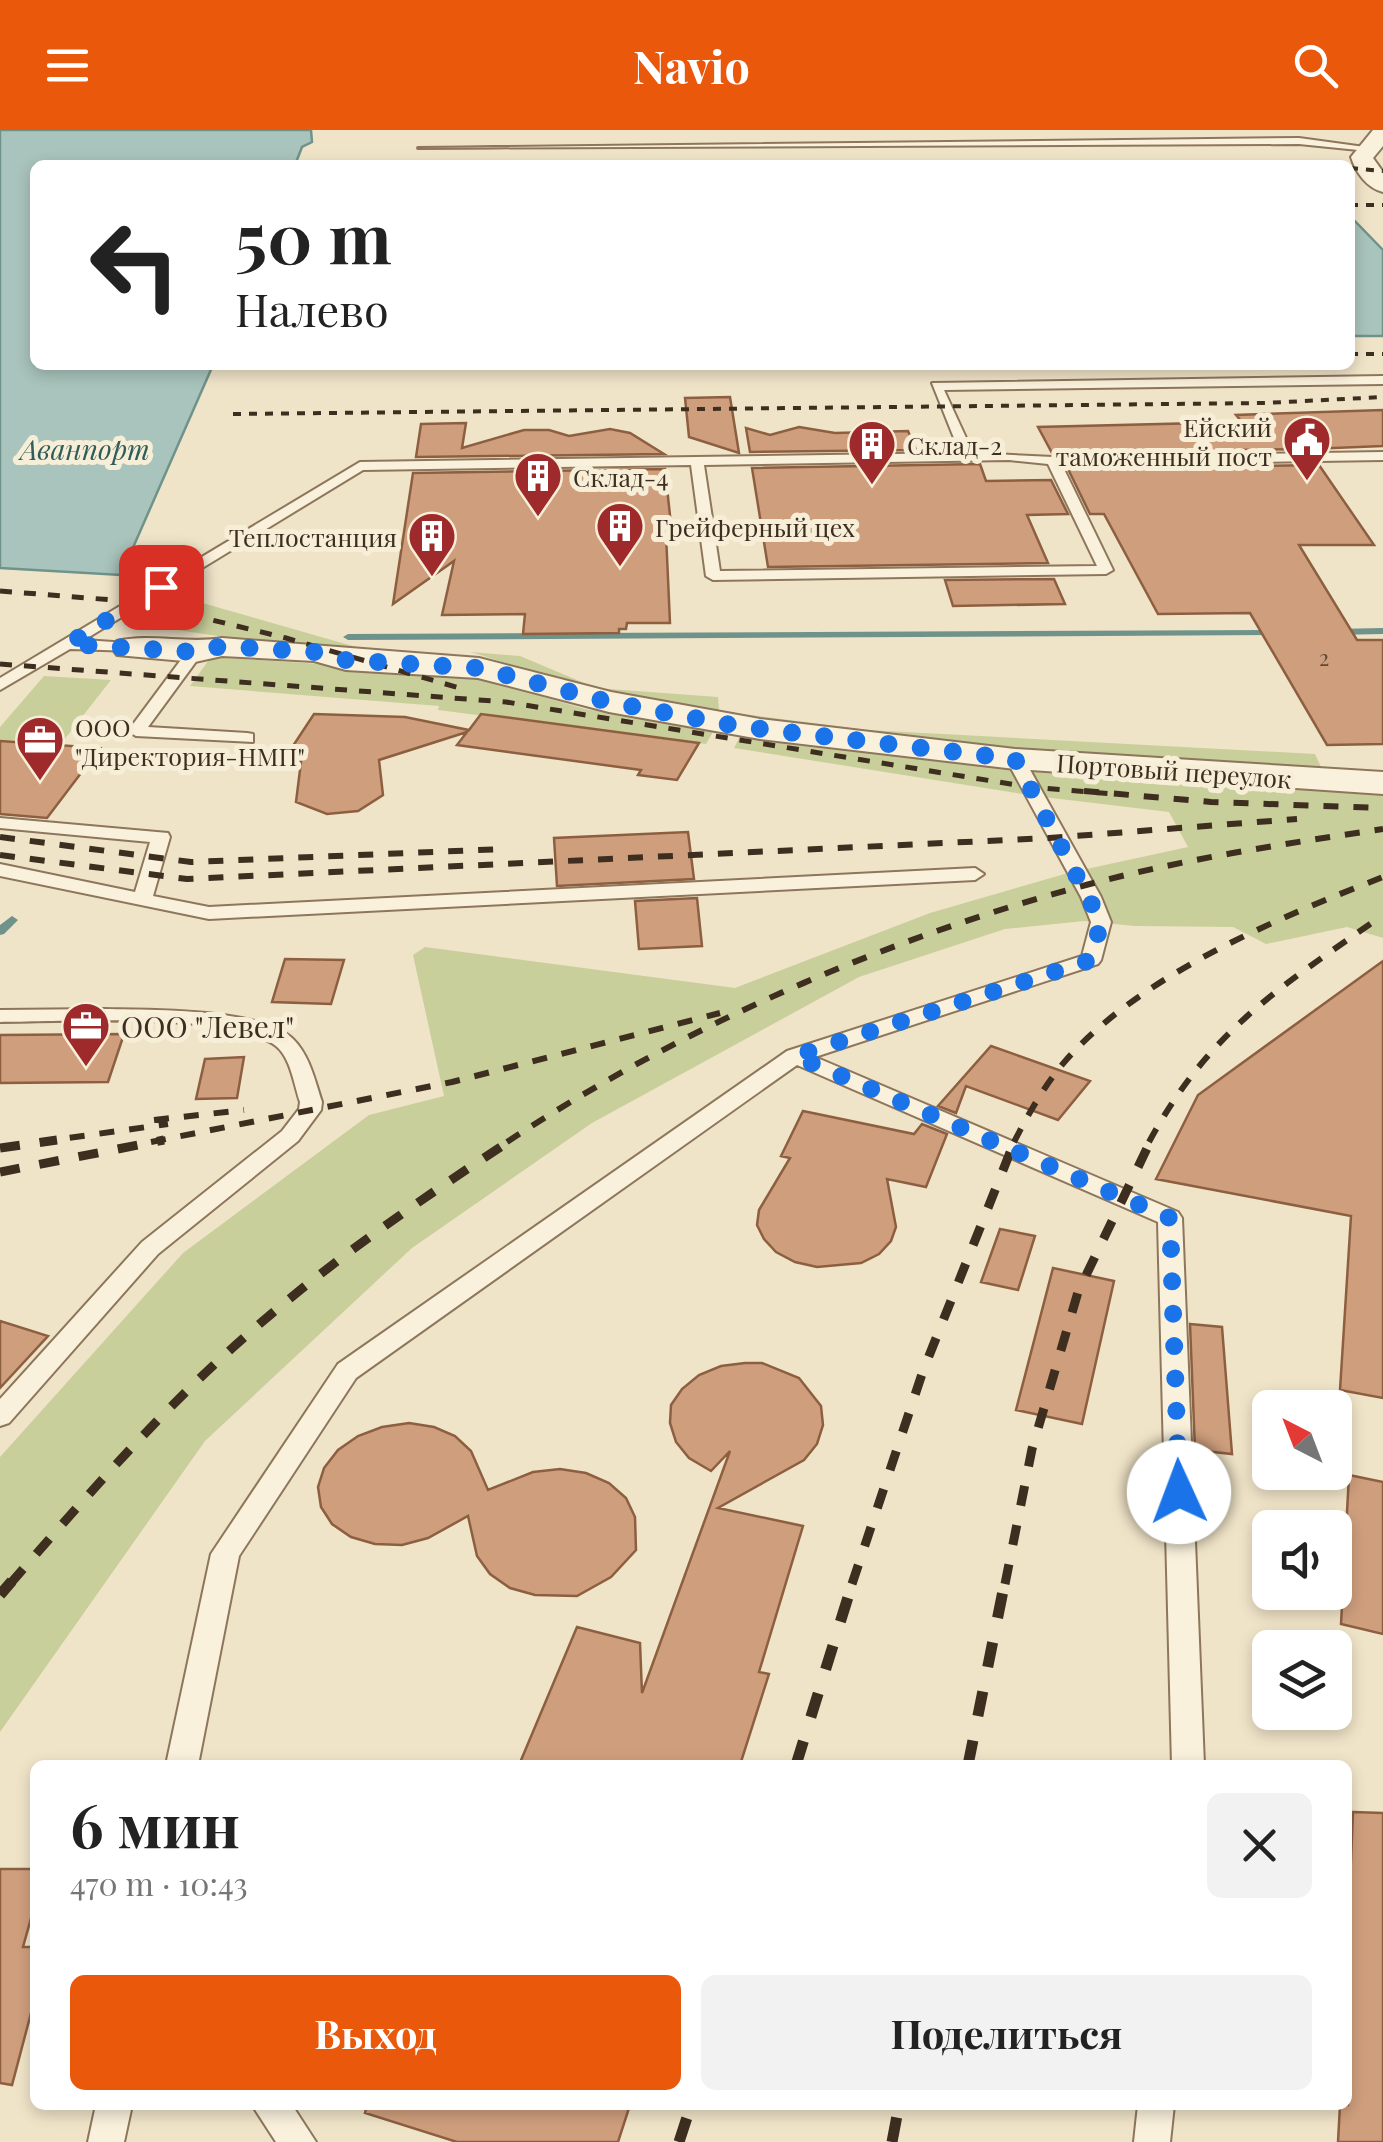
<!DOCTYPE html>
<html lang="ru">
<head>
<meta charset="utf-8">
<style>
	:root { --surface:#fff; --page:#f2f2f2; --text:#222; --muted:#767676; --accent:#ea580c }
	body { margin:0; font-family:"Playfair Display",serif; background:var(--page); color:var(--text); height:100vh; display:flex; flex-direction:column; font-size:38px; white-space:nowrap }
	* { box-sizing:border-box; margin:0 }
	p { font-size:32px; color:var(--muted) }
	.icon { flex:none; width:55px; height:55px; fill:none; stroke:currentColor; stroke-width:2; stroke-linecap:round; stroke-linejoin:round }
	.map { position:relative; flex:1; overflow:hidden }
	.details { position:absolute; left:30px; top:1630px; width:1322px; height:350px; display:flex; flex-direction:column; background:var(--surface); border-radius:15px; box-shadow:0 5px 15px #0003 }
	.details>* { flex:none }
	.hud { position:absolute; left:30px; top:30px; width:1325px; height:210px; border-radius:15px; box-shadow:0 5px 15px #0003; background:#fff; color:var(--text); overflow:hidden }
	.needle { width:65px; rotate:318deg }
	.fabs { position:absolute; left:1252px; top:1260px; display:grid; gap:20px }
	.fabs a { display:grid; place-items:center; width:100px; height:100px; border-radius:15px; background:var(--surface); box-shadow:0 5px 15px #0003; font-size:50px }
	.pin { position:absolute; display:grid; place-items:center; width:85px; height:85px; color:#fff; margin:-42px; border-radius:20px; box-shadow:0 5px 15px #0006 }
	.me { position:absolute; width:110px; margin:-55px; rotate:358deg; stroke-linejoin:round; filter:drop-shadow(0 0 8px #0008) }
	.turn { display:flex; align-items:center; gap:35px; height:210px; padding:0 40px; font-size:45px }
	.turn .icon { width:130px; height:130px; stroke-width:2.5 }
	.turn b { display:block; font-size:70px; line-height:85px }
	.round { display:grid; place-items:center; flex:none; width:105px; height:105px; border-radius:15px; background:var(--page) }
	.head { display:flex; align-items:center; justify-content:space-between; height:170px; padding:0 40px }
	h1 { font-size:60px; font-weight:700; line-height:75px }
	.primary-button { display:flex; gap:20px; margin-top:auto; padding:20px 40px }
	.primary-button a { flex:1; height:115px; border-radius:15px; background:var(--accent); color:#fff; font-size:40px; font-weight:700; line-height:115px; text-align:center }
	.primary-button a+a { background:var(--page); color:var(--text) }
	header { display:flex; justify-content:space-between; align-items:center; height:130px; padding:0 40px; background:var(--accent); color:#fff; font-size:45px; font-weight:700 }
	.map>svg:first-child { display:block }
</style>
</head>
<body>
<header><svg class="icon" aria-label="menu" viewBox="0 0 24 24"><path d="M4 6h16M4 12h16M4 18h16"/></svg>Navio<svg class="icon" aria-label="search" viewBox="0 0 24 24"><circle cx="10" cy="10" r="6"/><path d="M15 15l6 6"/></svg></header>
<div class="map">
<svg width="1383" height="2012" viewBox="0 0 1383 2012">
	<rect width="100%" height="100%" fill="#f0e4c8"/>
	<path fill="#c9cf9b" d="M 171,464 L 363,519 L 244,510 L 144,495 Z
		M 471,522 L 520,526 L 596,558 L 718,567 L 719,581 L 868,600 L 1315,624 L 1322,639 L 999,618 L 753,592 L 589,560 Z
		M 211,527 L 462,543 L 585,579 L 714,600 L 706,614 L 438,580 L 439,576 L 190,556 Z
		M 44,546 L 111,550 L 60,615 L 0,612 L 0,597 Z
		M 741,604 L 1383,657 L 1383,808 L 1347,797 L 1266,814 L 1233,797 L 1135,796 L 1084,791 L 1005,799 L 859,847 L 592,993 L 412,1118 L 205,1311 L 0,1602 L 0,1327 L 183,1123 L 369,985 L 444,966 L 413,825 L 425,817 L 735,858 L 930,783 L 1068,743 L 1188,717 L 1169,682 L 1035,666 L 734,618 Z"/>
	<path fill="#a9c4bc" stroke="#6f938a" stroke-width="2.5" d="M 0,0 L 311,0 L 312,12 L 302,17 L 295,35 L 35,35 L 35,235 L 213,235 L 121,445 L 0,438 Z
		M 1350,86 L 1383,120 L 1383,206 L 1350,206 Z"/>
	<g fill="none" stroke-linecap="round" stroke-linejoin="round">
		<path fill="#6f938a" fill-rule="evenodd" d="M 1383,498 L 1383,504 L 1334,505 L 1329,502 L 1334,499 Z
			M 1277,500 L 1282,503 L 1280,505 L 348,510 L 343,507 L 348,504 Z
			M 12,786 L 18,790 L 4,804 L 0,805 L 0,795 Z"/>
	</g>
	<path fill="#cf9f7d" stroke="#8d5f41" stroke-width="2.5" d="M 730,267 L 739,323 L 689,307 L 685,268 Z
		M 1383,280 L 1383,316 L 1309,319 L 1052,323 L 1038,297 L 1242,292 L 1236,285 Z
		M 466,293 L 462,318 L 524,300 L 549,300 L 569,306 L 610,299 L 630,303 L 664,324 L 416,327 L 421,294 Z
		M 799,297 L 835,303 L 908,301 L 916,320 L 750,322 L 746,298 L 770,305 Z
		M 980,334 L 986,351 L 1051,350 L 1068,384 L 1027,385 L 1048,433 L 768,437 L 752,338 Z
		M 1319,335 L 1374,415 L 1299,415 L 1357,510 L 1383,510 L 1383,614 L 1327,615 L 1250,483 L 1158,484 L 1104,384 L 1090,384 L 1068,339 Z
		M 665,339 L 672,404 L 666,404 L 670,493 L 627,493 L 626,499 L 619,499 L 619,503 L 523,504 L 525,484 L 442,485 L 454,431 L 393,474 L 413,343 Z
		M 1054,449 L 1065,474 L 953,476 L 945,450 Z
		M 314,584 L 405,587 L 469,600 L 481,584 L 699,613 L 677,650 L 638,645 L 641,640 L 457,615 L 467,602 L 379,630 L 383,665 L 358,681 L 327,684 L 296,672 L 301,632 L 285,628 Z
		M 0,611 L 100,618 L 47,688 L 0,684 Z
		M 688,702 L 694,749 L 557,756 L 554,708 Z
		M 697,768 L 702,816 L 639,819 L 635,771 Z
		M 285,829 L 344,830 L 331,874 L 272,872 Z
		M 1383,831 L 1383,1268 L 1340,1260 L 1351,1086 L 1156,1049 L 1198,965 Z
		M 124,904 L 108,952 L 0,953 L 0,905 Z
		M 991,916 L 1090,951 L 1058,990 L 966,956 L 956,983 L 938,976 Z
		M 244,927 L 237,968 L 196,969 L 205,929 Z
		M 803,981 L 914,1004 L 922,994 L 947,1004 L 926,1057 L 887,1049 L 896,1097 L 891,1111 L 879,1124 L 861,1133 L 817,1137 L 795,1132 L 776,1122 L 764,1109 L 757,1095 L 759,1080 L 790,1028 L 781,1026 Z
		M 1000,1099 L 1035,1106 L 1018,1160 L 981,1152 Z
		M 1053,1138 L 1114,1151 L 1082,1294 L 1016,1280 Z
		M 0,1191 L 48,1206 L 0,1258 Z
		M 1190,1194 L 1222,1197 L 1232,1324 L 1195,1320 Z
		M 745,1233 L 762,1233 L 799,1248 L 821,1276 L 823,1295 L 817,1314 L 804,1330 L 718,1378 L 803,1396 L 759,1542 L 769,1544 L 740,1635 L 519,1635 L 577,1497 L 640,1513 L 642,1563 L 730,1321 L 711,1341 L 689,1328 L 676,1312 L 670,1293 L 671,1275 L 682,1259 L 699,1245 L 721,1236 Z
		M 409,1293 L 434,1297 L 455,1306 L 471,1321 L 488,1360 L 533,1342 L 560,1339 L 586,1343 L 609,1353 L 626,1368 L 635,1387 L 636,1420 L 611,1447 L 577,1466 L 535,1465 L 510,1458 L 490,1444 L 477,1426 L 468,1386 L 428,1408 L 402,1415 L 375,1414 L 351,1407 L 332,1394 L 321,1377 L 318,1357 L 324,1338 L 338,1320 L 358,1306 L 382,1297 Z
		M 1349,1345 L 1383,1352 L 1383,1504 L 1341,1494 Z
		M 1353,1682 L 1383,1683 L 1383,2012 L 1338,2012 L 1340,1975 L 1348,1975 L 1348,1802 Z
		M 0,1739 L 35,1739 L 35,1774 L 23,1817 L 35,1817 L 35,1868 L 12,1955 L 0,1953 Z
		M 367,1975 L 630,1975 L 618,2012 L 457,2012 L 365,1983 Z"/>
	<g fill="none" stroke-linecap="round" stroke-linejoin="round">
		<g stroke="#8d765c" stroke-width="4">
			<path id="service" d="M 1299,8 L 1372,18 L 1368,21 L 1299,14 L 418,18 Z
				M 1383,246 L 1383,254 L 944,260 L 973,323 L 1053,327 L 1383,322 L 1383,330 L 1062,335 L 1113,440 L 1106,444 L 713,450 L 706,446 L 691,335 L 363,340 L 84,510 L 128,513 L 134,515 L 134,521 L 70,519 L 0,560 L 0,548 L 360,332 L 960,323 L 932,253 ZM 1009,330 L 1048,334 L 1097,436 L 720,441 L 704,335 Z
				M 195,517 L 203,522 L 148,597 L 247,603 L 253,604 L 253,612 L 136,606 L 128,601 L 189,519 Z
				M 1015,624 L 1024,629 L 1101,767 L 1111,792 L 1101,830 L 1098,834 L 815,927 L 1178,1082 L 1182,1088 L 1204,1635 L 1172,1635 L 1158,1092 L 797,935 L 356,1248 L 239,1426 L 198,1635 L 166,1635 L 211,1424 L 338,1234 L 787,921 L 1082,826 L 1091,792 L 1081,767 L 1006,629 Z
				M 0,688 L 168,703 L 170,707 L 153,766 L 209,777 L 975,738 L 984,744 L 975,750 L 209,789 L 0,746 L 0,734 L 135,762 L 150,712 L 0,698 Z
				M 104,879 C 148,880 262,878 293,909 C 310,926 315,951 322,972 L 321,980 L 298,1011 L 158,1124 L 9,1293 L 0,1296 L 0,1269 L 142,1112 L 282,1001 L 299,979 L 300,972 C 294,955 291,928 276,916 C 231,881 60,892 0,892 L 0,880 Z
				M 96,1975 L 132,1975 L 124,2012 L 88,2012 Z
				M 252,1975 L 292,1975 L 316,2012 L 276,2012 Z
				M 1138,1975 L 1174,1975 L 1170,2012 L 1134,2012 Z"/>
		</g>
		<g stroke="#8d765c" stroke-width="4">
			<path id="minor" d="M 222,508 L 479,528 L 611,562 L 760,589 L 1015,619 L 1383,642 L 1383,664 L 1015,639 L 760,609 L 609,582 L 478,548 L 346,540 L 314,531 L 222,526 L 195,532 L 117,525 L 112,518 L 117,511 C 150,503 187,514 222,508 Z"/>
		</g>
		<g stroke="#8d765c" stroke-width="4">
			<path id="tertiary" d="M 1373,0 L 1383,0 L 1383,16 L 1373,28 L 1383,42 L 1383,62 C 1367,58 1356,43 1351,27 Z"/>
		</g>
		<use href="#service" fill="#faf1dc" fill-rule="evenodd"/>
		<use href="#minor" fill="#faf1dc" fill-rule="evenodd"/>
		<use href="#tertiary" fill="#faf1dc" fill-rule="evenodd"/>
		<path stroke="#3d2e20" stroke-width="4" stroke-dasharray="8 8" stroke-linecap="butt" d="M 1014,35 L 1281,35
			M 1350,38 L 1383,41
			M 1350,75 L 1383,75
			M 1350,224 L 1383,224
			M 233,284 L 1265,273 L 1383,267"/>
		<path stroke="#3d2e20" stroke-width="5" stroke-dasharray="12 12" stroke-linecap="butt" d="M 0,461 L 138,472 L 286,508 L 463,559
			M 0,534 L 506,572 L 1029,657 L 1114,664"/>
		<path stroke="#3d2e20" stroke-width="6" stroke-dasharray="15 15" stroke-linecap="butt" d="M 1084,661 L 1211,672 L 1383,678
			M 0,707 L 191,732 L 503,719
			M 0,725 L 187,749 L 1049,708 L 1297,689
			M 154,990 L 244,980
			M 40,1012 L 168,994
			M 151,1012 L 452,952 L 720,883
			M 507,1012 C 681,897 884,809 1086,755 C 1184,729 1283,714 1383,699
			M 1014,1012 C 1029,983 1045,954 1067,929 C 1144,843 1278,788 1383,747
			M 1149,1012 C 1210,899 1282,856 1383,785"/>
		<path stroke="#3d2e20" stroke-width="9" stroke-dasharray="20 20" stroke-linecap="butt" d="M 0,1018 L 57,1010
			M 0,1042 L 164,1010
			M 10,1454 C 85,1368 161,1280 247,1205 C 329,1132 420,1070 511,1010
			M 852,1454 L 923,1241 L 1015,1010
			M 1005,1454 L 1032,1319 L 1078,1162 L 1151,1010"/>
		<path stroke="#3d2e20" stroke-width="11" stroke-dasharray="25 25" stroke-linecap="butt" d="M 0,1465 L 12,1451
			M 796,1635 L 853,1451
			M 968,1635 L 1005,1451
			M 679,2012 L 691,1975
			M 892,2012 L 899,1975"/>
	</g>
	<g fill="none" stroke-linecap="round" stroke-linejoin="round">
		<path stroke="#1a73e8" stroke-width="18" stroke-dasharray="0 32.4" d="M 161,457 L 68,514 L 195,522 L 222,516 L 315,522 L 346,530 L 479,538 L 609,572 L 737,596 L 1015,629 L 1101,792 L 1091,830 L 795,926 L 1170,1088 L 1179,1362"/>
	</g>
	<defs>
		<g id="civic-pin" transform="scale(2.5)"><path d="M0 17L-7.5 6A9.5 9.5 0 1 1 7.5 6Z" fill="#9e2a2b" stroke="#f7eed8"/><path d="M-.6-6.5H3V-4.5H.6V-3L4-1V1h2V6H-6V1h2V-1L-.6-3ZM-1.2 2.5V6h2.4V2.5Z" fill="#fff"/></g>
		<g id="building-pin" transform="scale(2.5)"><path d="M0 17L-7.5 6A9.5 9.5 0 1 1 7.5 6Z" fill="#9e2a2b" stroke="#f7eed8"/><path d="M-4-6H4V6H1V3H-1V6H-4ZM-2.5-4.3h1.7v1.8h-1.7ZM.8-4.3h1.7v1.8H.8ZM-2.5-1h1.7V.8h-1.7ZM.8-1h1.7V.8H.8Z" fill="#fff"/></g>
		<g id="office-pin" transform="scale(2.5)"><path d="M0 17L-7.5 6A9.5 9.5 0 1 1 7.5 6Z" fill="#9e2a2b" stroke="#f7eed8"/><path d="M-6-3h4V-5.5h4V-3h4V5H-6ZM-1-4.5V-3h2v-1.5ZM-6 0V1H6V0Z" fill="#fff"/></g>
	</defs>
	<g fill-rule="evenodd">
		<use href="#civic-pin" x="1307" y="310"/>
		<use href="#building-pin" x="872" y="314"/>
		<use href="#building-pin" x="538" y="346"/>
		<use href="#building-pin" x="620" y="396"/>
		<use href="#building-pin" x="432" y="406"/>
		<use href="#office-pin" x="40" y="610"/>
		<use href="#office-pin" x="86" y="896"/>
	</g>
	<g text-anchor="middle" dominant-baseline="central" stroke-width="10" stroke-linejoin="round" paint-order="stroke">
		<g font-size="22" fill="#624a37">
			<text x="1324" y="527">2</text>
		</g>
		<g font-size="25" fill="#3d2e20" stroke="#f7eed8" text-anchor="start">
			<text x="1272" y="296" text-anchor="end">Ейский<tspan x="1272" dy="29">таможенный пост</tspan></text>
			<text x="907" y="314">Склад-2</text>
			<text x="573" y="346">Склад-4</text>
			<text x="655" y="396">Грейферный цех</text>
			<text x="397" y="406" text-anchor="end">Теплостанция</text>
			<text x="75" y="596">ООО<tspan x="75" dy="29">"Директория-НМП"</tspan></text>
		</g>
		<g font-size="25" fill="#3d2e20" stroke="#f7eed8">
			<text transform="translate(1174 640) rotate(4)">Портовый переулок</text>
		</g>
		<g font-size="28" font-style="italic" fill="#2f5d5a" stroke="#f7eed8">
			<text x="85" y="318">Аванпорт</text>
		</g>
		<g font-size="30" fill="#3d2e20" stroke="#f7eed8" text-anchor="start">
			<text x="121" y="896">ООО "Левел"</text>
		</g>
	</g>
</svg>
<div class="fabs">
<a><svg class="needle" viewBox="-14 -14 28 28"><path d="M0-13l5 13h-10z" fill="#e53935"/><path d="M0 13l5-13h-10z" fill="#767676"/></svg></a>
<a><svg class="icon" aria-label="sound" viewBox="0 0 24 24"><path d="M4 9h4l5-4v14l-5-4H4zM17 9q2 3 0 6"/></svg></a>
<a><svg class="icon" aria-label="layers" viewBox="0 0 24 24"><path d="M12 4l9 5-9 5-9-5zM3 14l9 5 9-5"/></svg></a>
</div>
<div class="pin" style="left:161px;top:457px;background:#d93025"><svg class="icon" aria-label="arrive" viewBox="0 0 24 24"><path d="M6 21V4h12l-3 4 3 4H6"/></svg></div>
<svg class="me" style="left:1179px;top:1362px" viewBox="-20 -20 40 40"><circle r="19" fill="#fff"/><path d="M0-13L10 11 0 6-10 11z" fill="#1a73e8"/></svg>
<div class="hud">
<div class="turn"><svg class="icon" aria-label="left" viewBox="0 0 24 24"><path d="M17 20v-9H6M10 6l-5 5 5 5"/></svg><div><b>50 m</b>Налево</div></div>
</div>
<section class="details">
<div class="head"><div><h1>6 мин</h1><p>470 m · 10:43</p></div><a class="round"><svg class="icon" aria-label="close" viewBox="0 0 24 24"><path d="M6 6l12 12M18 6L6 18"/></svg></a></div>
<div class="primary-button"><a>Выход</a><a>Поделиться</a></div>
</section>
</div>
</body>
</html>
